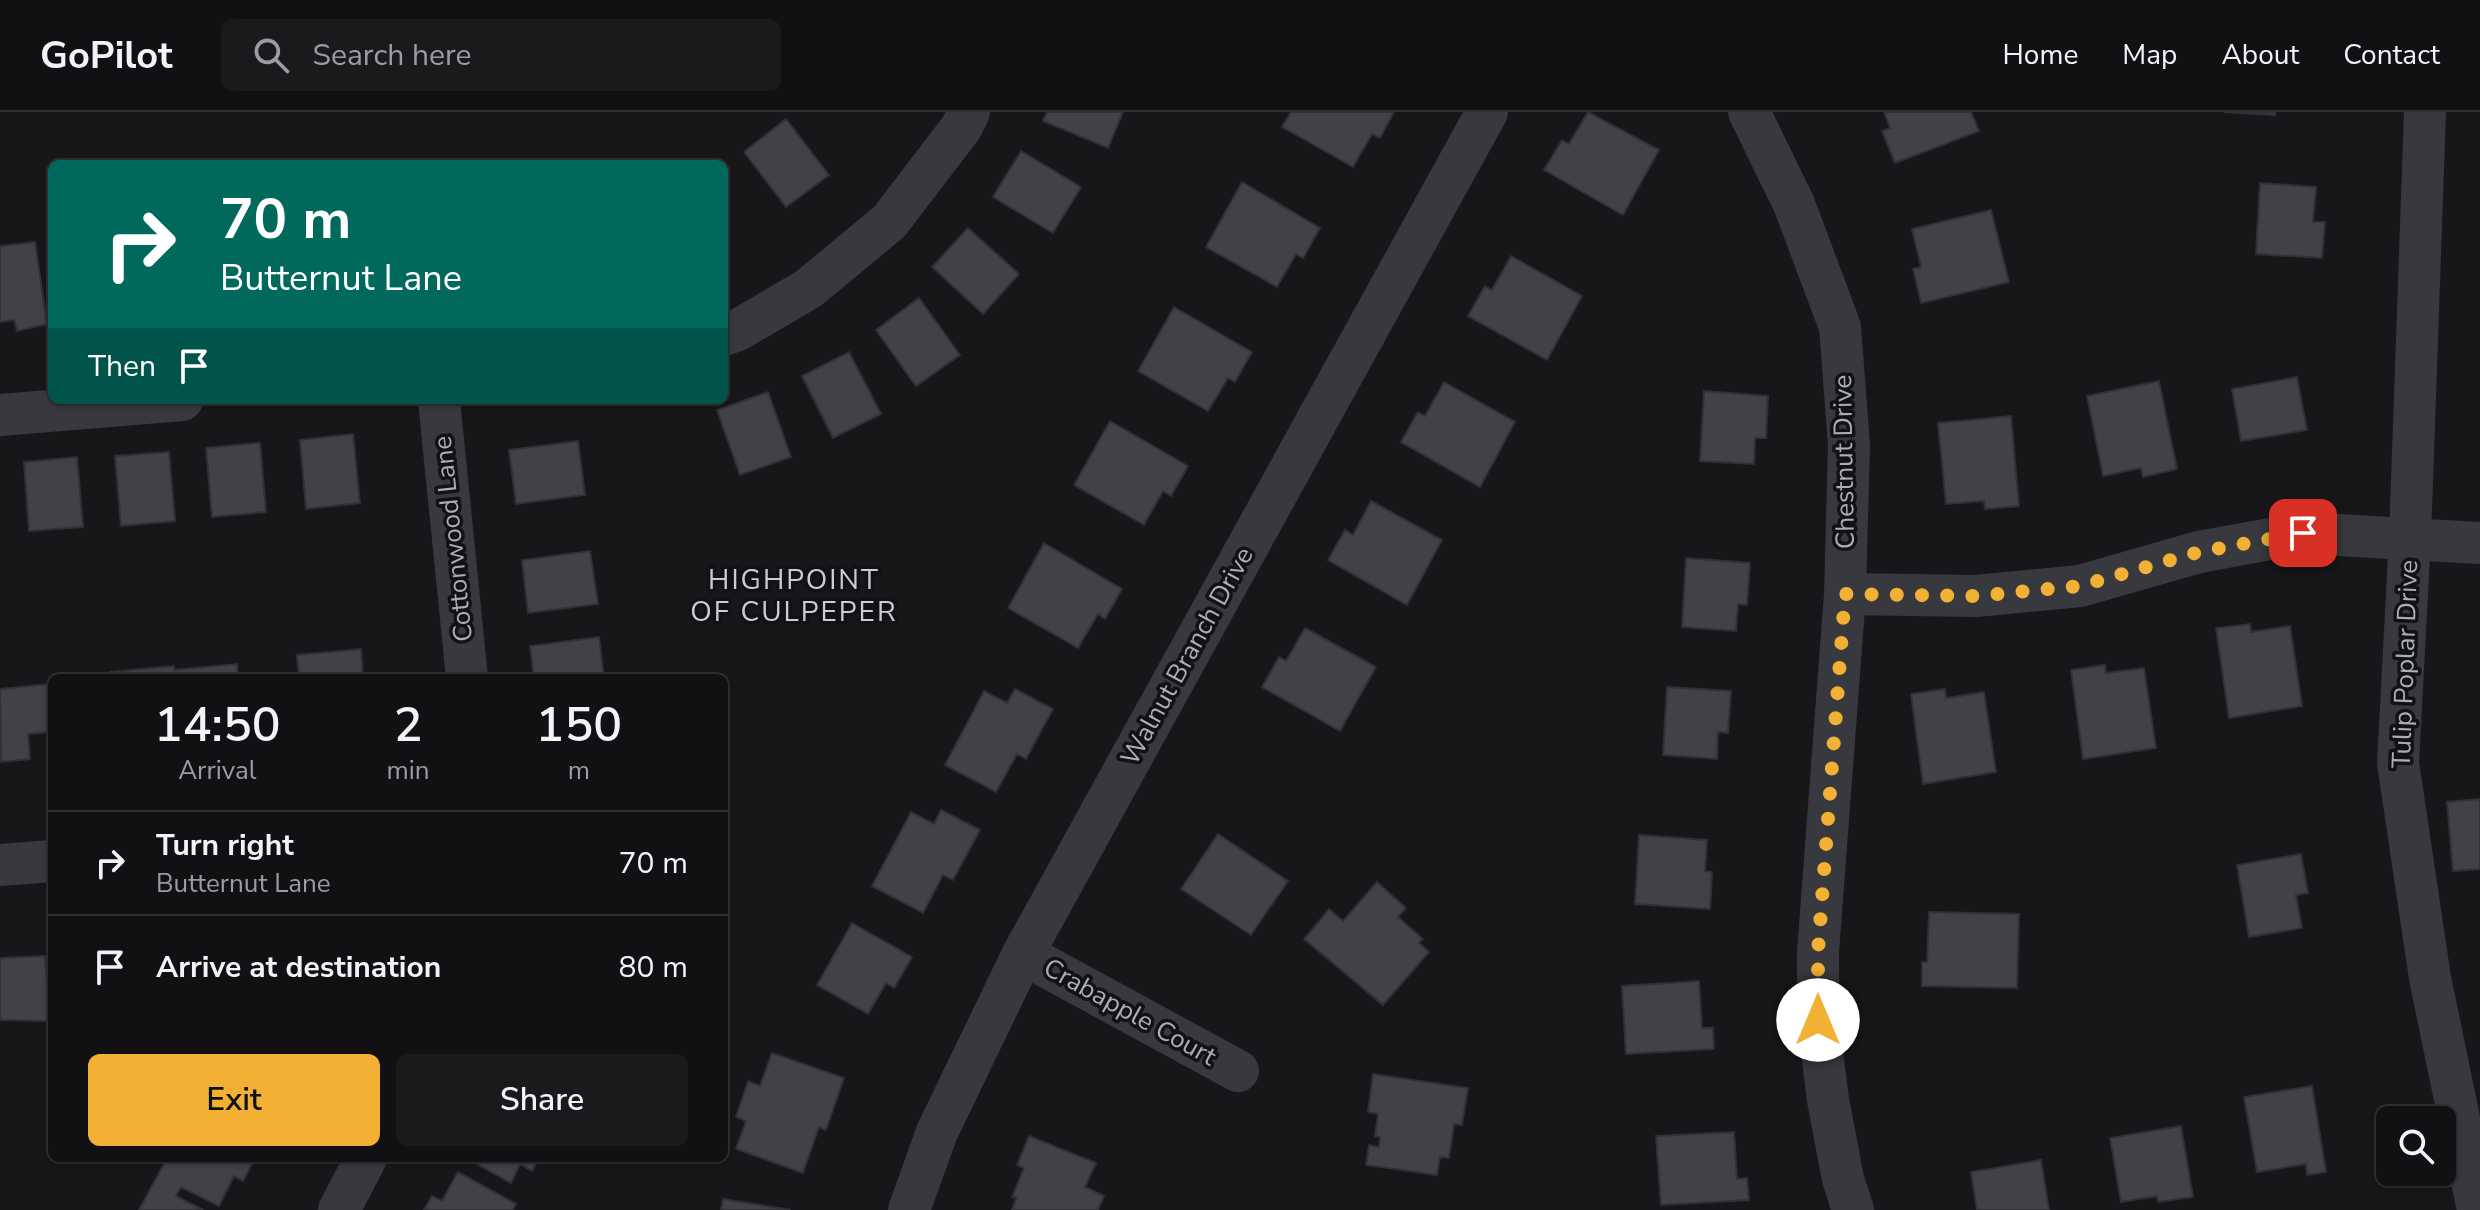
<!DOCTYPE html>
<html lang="en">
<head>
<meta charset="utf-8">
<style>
	:root { --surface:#111113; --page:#1a1a1c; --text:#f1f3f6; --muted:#9c9da0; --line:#303133; --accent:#f2b135 }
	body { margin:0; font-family:"Nunito Sans",sans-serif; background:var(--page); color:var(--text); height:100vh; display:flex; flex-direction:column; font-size:30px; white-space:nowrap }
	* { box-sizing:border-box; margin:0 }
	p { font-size:26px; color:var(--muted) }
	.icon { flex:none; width:44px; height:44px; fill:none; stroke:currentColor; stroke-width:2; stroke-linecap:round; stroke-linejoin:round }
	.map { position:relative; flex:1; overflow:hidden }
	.sheet { position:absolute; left:48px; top:562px; width:680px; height:488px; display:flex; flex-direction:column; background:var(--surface); border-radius:12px; box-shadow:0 2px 6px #0004,0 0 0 2px var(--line) }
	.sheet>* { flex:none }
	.top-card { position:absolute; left:48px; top:48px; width:680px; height:244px; border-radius:12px; box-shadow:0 2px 6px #0004,0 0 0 2px var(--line); background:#00695c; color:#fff; overflow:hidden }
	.tools { position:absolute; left:2376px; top:994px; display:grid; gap:16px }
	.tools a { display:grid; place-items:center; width:80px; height:80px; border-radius:12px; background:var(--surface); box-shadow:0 2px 6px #0004,0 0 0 2px var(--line); font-size:40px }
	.pin { position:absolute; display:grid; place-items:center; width:68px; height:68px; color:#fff; margin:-34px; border-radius:16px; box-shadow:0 4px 12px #0006 }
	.me { position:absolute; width:88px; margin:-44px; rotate:0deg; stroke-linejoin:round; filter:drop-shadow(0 0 6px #0008) }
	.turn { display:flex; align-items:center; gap:28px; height:168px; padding:0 40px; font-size:36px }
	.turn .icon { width:104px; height:104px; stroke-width:2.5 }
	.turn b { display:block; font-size:56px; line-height:68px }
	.then { display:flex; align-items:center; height:76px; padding:0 40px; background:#0003; gap:16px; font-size:30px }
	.eta { display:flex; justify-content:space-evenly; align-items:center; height:136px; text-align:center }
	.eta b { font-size:48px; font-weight:600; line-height:56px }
	.cta { display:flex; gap:16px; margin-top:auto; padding:16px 40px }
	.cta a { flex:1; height:92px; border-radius:12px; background:var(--accent); color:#111; font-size:32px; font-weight:600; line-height:92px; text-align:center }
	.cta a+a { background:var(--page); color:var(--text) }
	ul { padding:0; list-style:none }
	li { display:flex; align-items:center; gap:24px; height:104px; padding:0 40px; border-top:2px solid var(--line) }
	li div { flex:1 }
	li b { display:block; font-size:30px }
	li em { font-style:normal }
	header { display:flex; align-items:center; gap:48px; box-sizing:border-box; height:112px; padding:0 40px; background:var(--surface); border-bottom:2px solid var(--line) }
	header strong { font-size:38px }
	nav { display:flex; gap:44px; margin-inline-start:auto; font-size:28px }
	.search { width:560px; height:72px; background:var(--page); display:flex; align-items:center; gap:20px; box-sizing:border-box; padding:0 28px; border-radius:12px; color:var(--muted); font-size:30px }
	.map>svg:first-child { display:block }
</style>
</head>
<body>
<header>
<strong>GoPilot</strong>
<div class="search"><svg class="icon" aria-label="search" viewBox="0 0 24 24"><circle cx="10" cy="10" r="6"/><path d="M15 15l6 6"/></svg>Search here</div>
<nav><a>Home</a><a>Map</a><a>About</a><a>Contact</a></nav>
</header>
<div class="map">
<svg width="2480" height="1098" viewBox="0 0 2480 1098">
	<rect width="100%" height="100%" fill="#171719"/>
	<path fill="#414246" stroke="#313135" stroke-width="2" d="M 1047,0 L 1123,0 L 1108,36 L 1043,9 Z
		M 1291,0 L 1394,0 L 1380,26 L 1372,22 L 1353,55 L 1282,15 Z
		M 1588,0 L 1659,38 L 1623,103 L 1544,58 L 1562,28 L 1569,32 Z
		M 1884,0 L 1971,0 L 1979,19 L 1895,51 L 1882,19 L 1890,16 Z
		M 2224,0 L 2275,0 L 2275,3 Z
		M 786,7 L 829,63 L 786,95 L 744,40 Z
		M 1021,39 L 1081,75 L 1053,121 L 993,85 Z
		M 1242,70 L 1320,116 L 1303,146 L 1296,142 L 1277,175 L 1206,135 Z
		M 2260,71 L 2316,75 L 2313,110 L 2325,110 L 2322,146 L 2256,142 Z
		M 1991,98 L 2009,170 L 1921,191 L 1913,157 L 1921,155 L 1912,117 Z
		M 968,116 L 1019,162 L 983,202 L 932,155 Z
		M 35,130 L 47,212 L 17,219 L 14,208 L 0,210 L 0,134 Z
		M 1511,144 L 1582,184 L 1547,248 L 1468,204 L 1485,174 L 1492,178 Z
		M 919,186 L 960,243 L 916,274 L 876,218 Z
		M 1174,195 L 1252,240 L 1235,270 L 1228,266 L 1208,299 L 1138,259 Z
		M 849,240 L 881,302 L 833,326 L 802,264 Z
		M 2297,265 L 2307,318 L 2241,329 L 2232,277 Z
		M 2159,269 L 2177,357 L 2143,365 L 2141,356 L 2103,364 L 2087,284 Z
		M 1444,270 L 1515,310 L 1480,375 L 1401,330 L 1418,300 L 1425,304 Z
		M 1704,279 L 1768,284 L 1766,326 L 1755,326 L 1754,352 L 1700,349 Z
		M 768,280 L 791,345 L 740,363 L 717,298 Z
		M 2011,304 L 2019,394 L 1985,397 L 1984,389 L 1946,392 L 1938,311 Z
		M 1110,309 L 1188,354 L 1171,384 L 1163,379 L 1144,413 L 1074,373 Z
		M 353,322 L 360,391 L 306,397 L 300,328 Z
		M 578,329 L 585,383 L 516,392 L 509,338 Z
		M 260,331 L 266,400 L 212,405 L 206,336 Z
		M 169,340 L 175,409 L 121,414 L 115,344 Z
		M 77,345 L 83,415 L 29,419 L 24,350 Z
		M 1371,389 L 1442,428 L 1407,493 L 1328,448 L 1345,418 L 1353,423 Z
		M 1044,431 L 1122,477 L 1105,507 L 1098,502 L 1078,536 L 1008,496 Z
		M 590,439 L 598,492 L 528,501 L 522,448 Z
		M 1686,446 L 1750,451 L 1747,493 L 1738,492 L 1736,519 L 1682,515 Z
		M 2250,512 L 2251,520 L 2290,514 L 2302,594 L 2229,606 L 2216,516 Z
		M 1305,516 L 1376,555 L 1340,619 L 1262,575 L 1279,545 L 1286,549 Z
		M 599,525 L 604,566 L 534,566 L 530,534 Z
		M 361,537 L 363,566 L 280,566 L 299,564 L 297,543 Z
		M 237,552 L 238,566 L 110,566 L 110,560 L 174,554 L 174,558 Z
		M 2105,553 L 2106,561 L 2144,556 L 2156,636 L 2083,647 L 2071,558 Z
		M 49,572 L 50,581 L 52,581 L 52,620 L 28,622 L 30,647 L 1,650 L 0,577 Z
		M 1667,575 L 1731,579 L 1728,621 L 1718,620 L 1717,647 L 1663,643 Z
		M 1015,577 L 1053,597 L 1026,647 L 1017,642 L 996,680 L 945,653 L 984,579 L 1007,591 Z
		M 1945,577 L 1946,586 L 1984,580 L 1996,660 L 1923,672 L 1911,582 Z
		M 2480,687 L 2480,757 L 2453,759 L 2447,690 Z
		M 941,698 L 980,718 L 953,768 L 943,763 L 923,801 L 872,774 L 911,700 L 934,712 Z
		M 1218,722 L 1288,769 L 1251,823 L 1181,777 Z
		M 1639,723 L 1707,728 L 1705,759 L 1712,760 L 1710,797 L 1635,792 Z
		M 2301,742 L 2308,781 L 2296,783 L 2302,816 L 2249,825 L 2237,753 Z
		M 1377,770 L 1406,796 L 1398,805 L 1423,827 L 1419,831 L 1429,840 L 1383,893 L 1304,827 L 1329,797 L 1343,809 Z
		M 1929,800 L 2019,802 L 2017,876 L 1922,874 L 1922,850 L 1927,850 Z
		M 852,811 L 912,845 L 894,876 L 886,871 L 868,902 L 817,873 Z
		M 45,844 L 47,869 L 52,869 L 52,915 L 51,909 L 0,908 L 0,846 Z
		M 1699,869 L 1702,916 L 1713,916 L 1714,937 L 1626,942 L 1622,874 Z
		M 772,941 L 844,966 L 826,1018 L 819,1015 L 803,1061 L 736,1037 L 746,1009 L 736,1005 L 748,969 L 760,974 Z
		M 1373,962 L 1468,976 L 1462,1013 L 1454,1012 L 1449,1046 L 1440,1045 L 1437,1063 L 1366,1053 L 1369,1033 L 1379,1035 L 1380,1025 L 1375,1024 L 1378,1002 L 1368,1000 Z
		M 2312,974 L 2326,1060 L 2307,1063 L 2306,1052 L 2257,1060 L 2244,985 Z
		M 2181,1014 L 2193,1085 L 2158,1090 L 2157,1084 L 2121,1090 L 2110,1026 Z
		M 1734,1020 L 1737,1067 L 1747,1066 L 1749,1088 L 1661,1093 L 1656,1024 Z
		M 1029,1024 L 1096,1051 L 1085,1075 L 1104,1084 L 1098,1098 L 1012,1098 L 1016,1086 L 1012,1085 L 1024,1056 L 1017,1053 Z
		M 167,1046 L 245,1046 L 253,1050 L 243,1069 L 234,1064 L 219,1094 L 181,1075 L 176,1084 L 203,1098 L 139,1098 Z
		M 466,1046 L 539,1046 L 532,1059 L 520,1052 L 511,1071 Z
		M 2041,1048 L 2049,1098 L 1977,1098 L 1971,1060 Z
		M 458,1060 L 516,1092 L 513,1098 L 424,1098 L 432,1084 L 442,1089 Z
		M 723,1087 L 791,1098 L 721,1098 Z"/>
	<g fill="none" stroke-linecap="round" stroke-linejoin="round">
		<path stroke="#38393e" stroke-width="42" d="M 1749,0 L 1794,92 L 1840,215 L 1849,333 L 1845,482 L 1818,840 L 1818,908 L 1828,988 L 1843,1067 L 1853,1098
			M 2425,0 L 2410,426 L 2398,651 L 2430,866 L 2478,1098
			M 724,223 L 738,218 L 808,177 L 889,110 L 961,16 L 969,0
			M 439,288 L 467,566
			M 0,303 L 182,288
			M 1845,482 L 1976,484 L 2080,474 L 2199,440 L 2303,421 L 2480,431
			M 0,753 L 52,749
			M 1023,842 L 1238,959
			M 339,1098 L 366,1046
			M 909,1098 L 937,1020 L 1023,842 L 1487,0"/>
	</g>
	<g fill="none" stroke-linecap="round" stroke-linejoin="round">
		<path stroke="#f2b135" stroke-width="14" stroke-dasharray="0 25.2" d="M 1818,908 L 1818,840 L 1845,482 L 1976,484 L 2080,474 L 2199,440 L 2303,421"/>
	</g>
	<g text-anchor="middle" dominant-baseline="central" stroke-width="7" stroke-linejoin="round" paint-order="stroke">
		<g font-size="26" fill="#a9aeb9" stroke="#121214">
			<text transform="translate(1844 350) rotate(-91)">Chestnut Drive</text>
			<text transform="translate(453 427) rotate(-96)">Cottonwood Lane</text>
			<text transform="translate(1187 544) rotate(-61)">Walnut Branch Drive</text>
			<text transform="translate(2405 552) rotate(-88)">Tulip Poplar Drive</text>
			<text transform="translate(1130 900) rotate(29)">Crabapple Court</text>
		</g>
		<g font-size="28" letter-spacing="2" fill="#cacdd5" stroke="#121214">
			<text x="794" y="468">HIGHPOINT<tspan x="794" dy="32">OF CULPEPER</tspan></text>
		</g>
	</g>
</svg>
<div class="tools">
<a><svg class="icon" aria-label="search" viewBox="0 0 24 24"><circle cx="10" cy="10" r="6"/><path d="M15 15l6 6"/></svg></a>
</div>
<div class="pin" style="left:2303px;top:421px;background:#d93025"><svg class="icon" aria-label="arrive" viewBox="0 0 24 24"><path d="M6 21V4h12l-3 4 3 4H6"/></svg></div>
<svg class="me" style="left:1818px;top:908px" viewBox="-20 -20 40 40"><circle r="19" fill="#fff"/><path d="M0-13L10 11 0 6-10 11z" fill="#f2b135"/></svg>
<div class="top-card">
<div class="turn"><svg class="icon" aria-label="right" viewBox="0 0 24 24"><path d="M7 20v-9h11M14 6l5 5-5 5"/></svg><div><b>70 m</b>Butternut Lane</div></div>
<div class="then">Then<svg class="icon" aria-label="arrive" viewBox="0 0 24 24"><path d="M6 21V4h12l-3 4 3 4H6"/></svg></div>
</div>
<section class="sheet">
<div class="eta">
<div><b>14:50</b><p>Arrival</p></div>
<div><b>2</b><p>min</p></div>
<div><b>150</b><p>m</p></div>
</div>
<ul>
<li><svg class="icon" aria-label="right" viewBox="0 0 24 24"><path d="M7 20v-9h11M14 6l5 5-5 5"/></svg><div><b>Turn right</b><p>Butternut Lane</p></div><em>70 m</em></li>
<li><svg class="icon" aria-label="arrive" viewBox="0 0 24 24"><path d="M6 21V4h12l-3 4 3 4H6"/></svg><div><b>Arrive at destination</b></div><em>80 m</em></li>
</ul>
<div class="cta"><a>Exit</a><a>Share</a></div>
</section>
</div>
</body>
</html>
